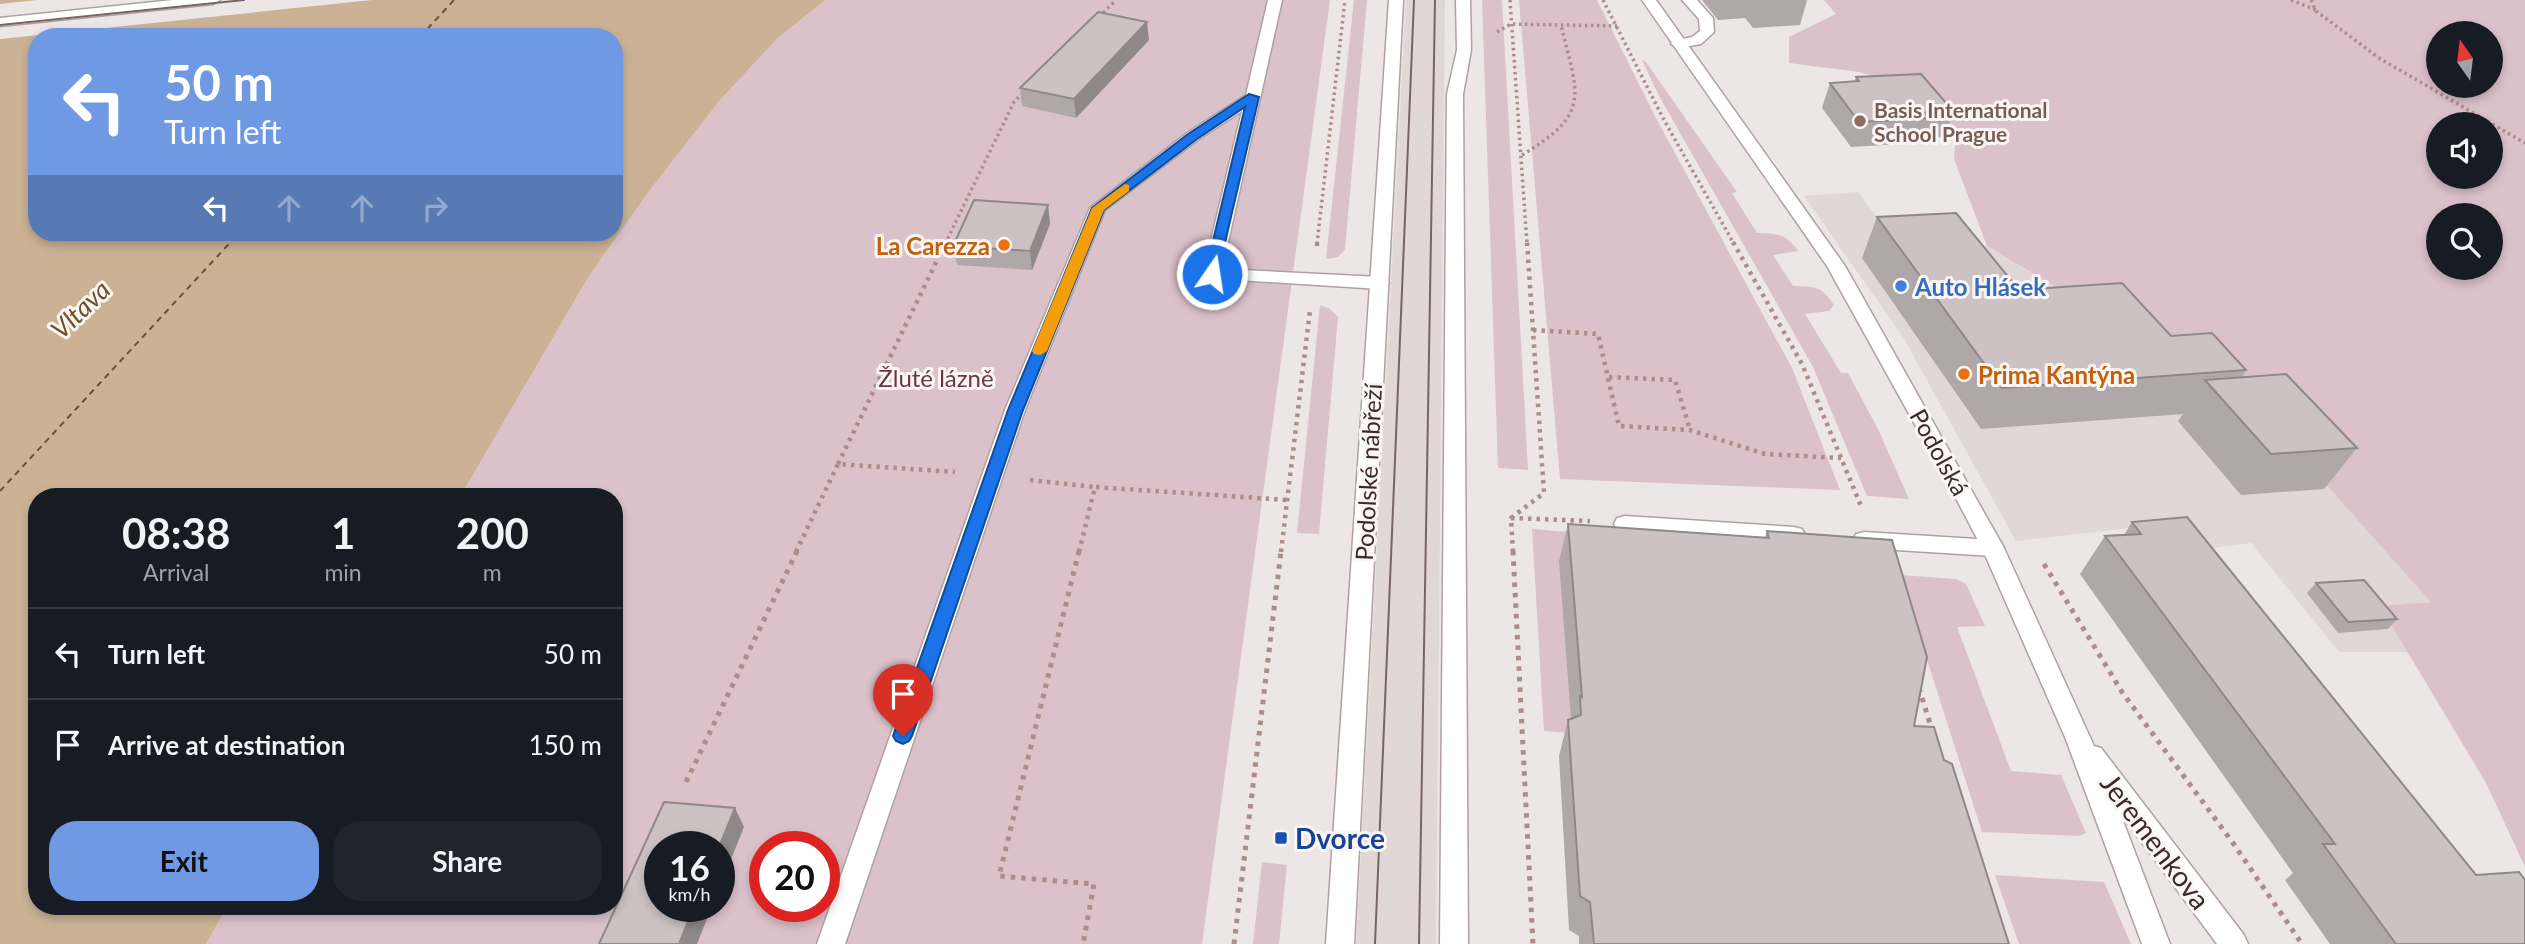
<!DOCTYPE html>
<html lang="en">
<head>
<meta charset="utf-8">
<style>
	:root { --surface:#171b24; --page:#20242c; --text:#f1f3f6; --muted:#9ea1a6; --line:#363941; --accent:#6f99e2 }
	body { margin:0; font-family:Lato,sans-serif; background:var(--page); color:var(--text); height:100vh; display:flex; flex-direction:column; font-size:26px; white-space:nowrap }
	* { box-sizing:border-box; margin:0 }
	p { font-size:23px; color:var(--muted) }
	.icon { flex:none; width:38px; height:38px; fill:none; stroke:currentColor; stroke-width:2; stroke-linecap:round; stroke-linejoin:round }
	.map { position:relative; flex:1; overflow:hidden }
	.drawer { position:absolute; left:28px; top:488px; width:595px; height:427px; display:flex; flex-direction:column; background:var(--surface); border-radius:28px; box-shadow:0 4px 10px #0003 }
	.drawer>* { flex:none }
	.hud { position:absolute; left:28px; top:28px; width:595px; height:214px; border-radius:28px; box-shadow:0 4px 10px #0003; background:#6f99e2; color:#fff; overflow:hidden }
	.needle { width:46px; rotate:346deg }
	.fabs { position:absolute; left:2426px; top:21px; display:grid; gap:14px }
	.fabs a { display:grid; place-items:center; width:77px; height:77px; border-radius:50%; background:var(--surface); box-shadow:0 4px 10px #0003; font-size:35px }
	.speed { position:absolute; left:644px; top:831px; display:flex; gap:14px; font-size:35px; font-weight:700; text-align:center }
	.speed>* { display:grid; place-content:center; width:91px; height:91px; border-radius:50%; background:var(--surface); box-shadow:0 4px 10px #0003; line-height:1 }
	.speed small { font-size:18px; font-weight:400 }
	.speed .limit { border:10px solid #d22; background:#fff; color:#111 }
	.pin { position:absolute; display:grid; place-items:center; width:60px; height:60px; color:#fff; margin:-72px -30px; border-radius:50% 50% 50% 0; rotate:-45deg; box-shadow:0 0 7px #0007 }
	.pin .icon { rotate:45deg }
	.me { position:absolute; width:77px; margin:-38px; rotate:13deg; stroke-linejoin:round; filter:drop-shadow(0 0 5px #0008) }
	.turn { display:flex; align-items:center; gap:24px; height:147px; padding:0 21px; font-size:32px }
	.turn .icon { width:91px; height:91px; stroke-width:2.5 }
	.turn b { display:block; font-size:49px; line-height:60px }
	.lanes { display:flex; align-items:center; height:66px; padding:0 21px; background:#0003; justify-content:center; gap:35px; direction:ltr }
	.lanes .off { opacity:.35 }
	.eta { display:flex; justify-content:space-evenly; align-items:center; height:119px; text-align:center }
	.eta b { font-size:42px; font-weight:700; line-height:49px }
	.primary-button { display:flex; gap:14px; margin-top:auto; padding:14px 21px }
	.primary-button a { flex:1; height:80px; border-radius:28px; background:var(--accent); color:#111; font-size:28px; font-weight:700; line-height:80px; text-align:center }
	.primary-button a+a { background:var(--page); color:var(--text) }
	ul { padding:0; list-style:none }
	li { display:flex; align-items:center; gap:21px; height:91px; padding:0 21px; border-top:2px solid var(--line) }
	li div { flex:1 }
	li b { display:block; font-size:26px }
	li em { font-style:normal }
	.map>svg:first-child { display:block }
</style>
</head>
<body>
<div class="map">
<svg width="2525" height="944" viewBox="0 0 2525 944">
	<rect width="100%" height="100%" fill="#ede6e6"/>
	<path fill="#e1d7d7" d="M 1406,0 L 1445,0 L 1436,944 L 1356,944 Z
		M 1858,192 L 1899,246 L 1987,246 L 2255,405 L 2432,602 L 2381,606 L 2408,652 L 2339,652 L 2251,543 L 2204,549 L 2182,522 L 2016,541 L 1903,337 L 1804,196 Z"/>
	<path fill="#dbc1ca" fill-rule="evenodd" d="M 825,0 L 1330,0 L 1202,944 L 206,944 L 227,907 L 614,906 L 614,497 L 460,497 L 589,276 L 647,194 L 720,100 L 778,38 ZM 660,847 L 719,847 L 719,906 L 660,906 ZM 765,847 L 824,847 L 824,906 L 765,906 Z
		M 1354,0 L 1367,0 L 1345,249 L 1338,257 L 1326,259 Z
		M 1482,0 L 1502,0 L 1528,470 L 1498,468 Z
		M 1519,0 L 1597,0 L 1657,120 L 1792,368 L 1840,490 L 1560,479 Z
		M 1824,0 L 2525,0 L 2525,867 L 2486,783 L 2380,606 L 2431,602 L 2255,405 L 1987,246 L 1954,159 L 1955,145 L 1930,93 L 1859,72 L 1789,63 L 1789,37 L 1836,14 ZM 2438,33 L 2490,33 L 2490,86 L 2438,86 ZM 2438,124 L 2490,124 L 2490,177 L 2438,177 ZM 2438,215 L 2490,215 L 2490,268 L 2438,268 Z
		M 1642,60 L 1646,62 L 1737,192 L 1732,193 L 1757,233 C 1777,233 1786,234 1798,251 L 1773,255 L 1793,286 C 1815,287 1821,285 1834,305 L 1829,311 L 1805,314 L 1841,373 L 1848,373 L 1878,429 L 1909,499 L 1867,496 L 1813,367 L 1658,94 Z
		M 1320,305 L 1330,309 L 1338,317 L 1319,534 L 1297,533 Z
		M 1532,529 L 1749,547 L 1572,733 L 1544,731 Z
		M 1900,575 L 1956,579 L 1966,584 L 1985,626 L 1957,627 L 2011,771 L 2061,775 L 2086,833 L 2079,836 L 1982,832 Z
		M 1262,862 L 1287,865 L 1279,944 L 1253,944 Z
		M 1995,875 L 2104,882 L 2131,944 L 2019,944 Z"/>
	<path fill="#cbb295" fill-rule="evenodd" d="M 0,0 L 825,0 L 778,38 L 720,100 L 647,194 L 589,276 L 460,497 L 37,497 L 37,906 L 227,907 L 206,944 L 0,944 ZM 37,37 L 614,37 L 614,233 L 37,233 Z"/>
	<path fill="#ede6e6" d="M 37,0 L 372,0 L 0,39 L 0,4 Z"/>
	<g fill="none" stroke-linecap="round" stroke-linejoin="round">
		<path stroke="#725027" stroke-width="2" stroke-dasharray="6 5" stroke-linecap="butt" d="M 420,37 L 454,0
			M 0,491 L 239,233"/>
		<g stroke="#aea2a1" stroke-width="3">
			<path id="lane" d="M 173,0 L 220,0 L 213,4 L 0,26 L 0,18 Z
				M 1268,0 L 1282,0 L 1222,269 L 1380,277 L 1389,283 L 1380,289 L 1206,278 L 1203,274 L 1242,111 L 1199,139 L 1105,210 L 1025,410 L 845,944 L 817,944 L 1005,410 L 1090,208 L 1187,133 L 1246,95 Z
				M 1682,0 L 1697,0 L 1713,18 L 1714,32 L 1701,44 L 1678,48 L 1671,44 L 1673,41 L 1692,37 L 1700,31 L 1699,19 Z
				M 1625,516 L 1794,527 L 1802,529 L 1805,535 L 1802,541 L 1794,543 L 1625,532 L 1617,530 L 1614,524 L 1617,518 Z
				M 1864,532 L 1993,540 L 2001,542 L 2004,548 L 2001,554 L 1993,556 L 1864,548 L 1856,546 L 1853,540 L 1856,534 Z"/>
		</g>
		<g stroke="#aea2a1" stroke-width="3">
			<path id="street" d="M 1642,0 L 1656,0 L 1845,266 L 2004,548 L 2094,746 L 2101,748 L 2244,935 L 2248,944 L 2217,944 L 2120,813 L 2170,944 L 2142,944 L 2065,737 L 1982,548 L 1959,504 L 1827,266 Z"/>
		</g>
		<g stroke="#b1a0a0" stroke-width="3">
			<path id="secondary" d="M 1389,0 L 1403,0 L 1354,944 L 1326,944 Z
				M 1456,0 L 1470,0 L 1471,50 L 1463,94 L 1468,944 L 1440,944 L 1447,94 L 1457,50 Z"/>
		</g>
		<path stroke="#ad8c8a" stroke-width="3.5" stroke-dasharray="2.5 3.5" stroke-linecap="butt" d="M 1510,0 L 1527,244
			M 1603,0 L 1664,120 L 1734,244
			M 2291,0 L 2316,10
			M 2311,0 L 2316,11 L 2379,58 L 2525,143
			M 1099,17 L 1116,0
			M 1497,32 L 1511,24 L 1617,26
			M 1522,155 C 1592,113 1578,96 1561,25
			M 945,244 L 1014,102 L 1023,93
			M 1317,244 L 1345,0"/>
		<path stroke="#ad8c8a" stroke-width="4.5" stroke-dasharray="3.5 5" stroke-linecap="butt" d="M 1733,242 L 1802,364 L 1861,506
			M 1317,246 L 1317,242
			M 1533,330 L 1598,334 L 1619,426 L 1690,430 L 1765,454 L 1841,458
			M 1609,377 L 1675,380 L 1690,430
			M 838,464 L 946,242
			M 1030,480 L 1095,487
			M 1511,518 L 1590,521
			M 796,552 L 838,464 L 955,472
			M 1079,552 L 1095,487 L 1288,500
			M 1281,552 L 1310,310
			M 1513,552 L 1511,518 L 1544,493 L 1527,242"/>
		<path stroke="#ad8c8a" stroke-width="5" stroke-dasharray="4.5 6" stroke-linecap="butt" d="M 1079,551 L 999,876 L 1094,884 L 1083,944
			M 1513,551 L 1533,944
			M 2044,564 L 2122,692 L 2233,843 L 2302,944
			M 1919,688 L 1932,730
			M 686,782 L 797,551
			M 1234,944 L 1281,551"/>
		<use href="#lane" fill="#fff" fill-rule="evenodd"/>
		<use href="#street" fill="#fff" fill-rule="evenodd"/>
		<use href="#secondary" fill="#fff" fill-rule="evenodd"/>
		<path stroke="#786461" stroke-width="2" d="M 0,25 L 244,0
			M 1375,944 L 1414,0
			M 1419,944 L 1435,0"/>
	</g>
	<path fill="#b0a7a8" d="M 1702,0 L 1807,0 L 1800,25 L 1753,28 L 1745,18 L 1718,20 Z
		M 1149,40 L 1076,118 L 1022,106 L 1020,88 Z
		M 1856,77 L 1954,112 L 1944,137 L 1921,139 L 1919,143 L 1851,147 L 1822,108 L 1830,83 L 1854,82 Z
		M 1048,205 L 1050,224 L 1032,270 L 957,265 L 953,246 Z
		M 1877,217 L 2019,290 L 2171,336 L 2246,370 L 2242,378 L 2357,448 L 2324,489 L 2241,495 L 2178,421 L 2183,414 L 1981,429 L 1862,258 Z
		M 2132,522 L 2525,944 L 2330,944 L 2285,880 L 2293,873 L 2080,574 L 2105,536 L 2124,535 Z
		M 1568,524 L 1765,537 L 1767,531 L 1914,726 L 1944,760 L 2009,944 L 1579,944 L 1579,936 L 1569,930 L 1559,756 L 1568,720 L 1571,719 L 1559,561 Z
		M 2316,583 L 2397,619 L 2388,629 L 2338,633 L 2307,593 Z"/>
	<path fill="#908888" d="M 1147,22 L 1149,40 L 1076,118 L 1074,99 Z
		M 1048,205 L 1050,224 L 1032,270 L 1030,251 Z
		M 735,808 L 744,827 L 719,889 L 719,847 Z
		M 694,906 L 712,906 L 697,944 L 679,944 Z"/>
	<path fill="#cdc2c3" stroke="#908888" stroke-width="2" d="M 1098,12 L 1147,22 L 1074,99 L 1020,88 Z
		M 1921,74 L 1954,112 L 1925,113 L 1929,118 L 1859,122 L 1830,83 L 1859,81 L 1856,77 Z
		M 974,200 L 1048,205 L 1030,251 L 953,246 Z
		M 1956,213 L 2019,290 L 2122,283 L 2171,336 L 2212,333 L 2246,370 L 2002,388 L 1877,217 Z
		M 2286,374 L 2357,448 L 2271,454 L 2205,380 Z
		M 2187,517 L 2476,875 L 2519,872 L 2525,880 L 2525,944 L 2396,944 L 2323,844 L 2335,844 L 2105,536 L 2141,534 L 2132,522 Z
		M 1568,524 L 1769,538 L 1767,531 L 1892,540 L 1927,657 L 1914,726 L 1934,727 L 1944,760 L 1952,764 L 2009,944 L 1594,944 L 1590,902 L 1580,896 L 1568,720 L 1581,715 L 1580,696 L 1582,697 Z
		M 2364,580 L 2397,619 L 2348,622 L 2316,583 Z
		M 664,802 L 735,808 L 719,847 L 660,847 L 660,906 L 694,906 L 679,944 L 599,944 Z"/>
	<path fill="#1a73e8" stroke="#114b97" stroke-width="2" d="M 1249,94 L 1259,97 L 1217,277 L 1212,278 L 1205,274 L 1245,107 L 1197,139 L 1104,210 L 1023,410 L 912,736 L 909,741 L 903,744 L 896,741 L 893,736 L 1008,410 L 1092,208 L 1188,134 Z"/>
	<path fill="#f59e0b" d="M 1125,184 L 1129,185 L 1129,191 L 1104,210 L 1047,351 L 1040,355 L 1034,354 L 1032,351 L 1092,208 Z"/>
	<circle fill="#8d6e63" stroke="#faf6f6" stroke-width="2.5" cx="1860" cy="121" r="7"/>
	<g fill="#e8710a" stroke="#faf6f6" stroke-width="2.5">
		<circle cx="1004" cy="245" r="7"/>
		<circle cx="1964" cy="374" r="7"/>
	</g>
	<circle fill="#3f7fe0" stroke="#faf6f6" stroke-width="2.5" cx="1901" cy="286" r="7"/>
	<rect fill="#1a4fb4" stroke="#faf6f6" stroke-width="2.5" x="1274" y="831" width="14" height="14" rx="3.5"/>
	<g text-anchor="middle" dominant-baseline="central" stroke-width="6" stroke-linejoin="round" paint-order="stroke">
		<g font-size="21" font-weight="bold" fill="#785e54" stroke="#faf6f6" text-anchor="start">
			<text x="1874" y="109">Basis International<tspan x="1874" dy="24">School Prague</tspan></text>
		</g>
		<g font-size="24" font-weight="bold" fill="#c56008" stroke="#faf6f6" text-anchor="end">
			<text x="990" y="245">La Carezza</text>
			<text x="1978" y="374" text-anchor="start">Prima Kantýna</text>
		</g>
		<g font-size="24" font-weight="bold" fill="#366cbe" stroke="#faf6f6" text-anchor="start">
			<text x="1915" y="286">Auto Hlásek</text>
		</g>
		<g font-size="24" fill="#6f3543" stroke="#faf6f6">
			<text x="936" y="377">Žluté lázně</text>
		</g>
		<g font-size="24" fill="#3d2927" stroke="#faf6f6">
			<text transform="translate(1940 452) rotate(61)">Podolská</text>
			<text transform="translate(1368 472) rotate(-87)">Podolské nábřeží</text>
		</g>
		<g font-size="26" font-style="italic" fill="#725027" stroke="#faf6f6">
			<text transform="translate(80 309) rotate(-44)">Vltava</text>
		</g>
		<g font-size="28" font-weight="bold" fill="#164399" stroke="#faf6f6" text-anchor="start">
			<text x="1295" y="838">Dvorce</text>
		</g>
		<g font-size="28" fill="#3d2927" stroke="#faf6f6">
			<text transform="translate(2156 841) rotate(53)">Jeremenkova</text>
		</g>
	</g>
</svg>
<div class="fabs">
<a><svg class="needle" viewBox="-14 -14 28 28"><path d="M0-13l5 13h-10z" fill="#e53935"/><path d="M0 13l5-13h-10z" fill="#9ea1a6"/></svg></a>
<a><svg class="icon" aria-label="sound" viewBox="0 0 24 24"><path d="M4 9h4l5-4v14l-5-4H4zM17 9q2 3 0 6"/></svg></a>
<a><svg class="icon" aria-label="search" viewBox="0 0 24 24"><circle cx="10" cy="10" r="6"/><path d="M15 15l6 6"/></svg></a>
</div>
<div class="speed"><div>16<small>km/h</small></div><div class="limit">20</div></div>
<div class="pin" style="left:903px;top:736px;background:#d93025"><svg class="icon" aria-label="arrive" viewBox="0 0 24 24"><path d="M6 21V4h12l-3 4 3 4H6"/></svg></div>
<svg class="me" style="left:1212px;top:274px" viewBox="-20 -20 40 40"><circle r="17" fill="#1a73e8" stroke="#fff" stroke-width="3"/><path d="M0-11L8 9 0 5-8 9z" fill="#fff"/></svg>
<div class="hud">
<div class="turn"><svg class="icon" aria-label="left" viewBox="0 0 24 24"><path d="M17 20v-9H6M10 6l-5 5 5 5"/></svg><div><b>50 m</b>Turn left</div></div>
<div class="lanes"><svg class="icon" aria-label="left" viewBox="0 0 24 24"><path d="M17 20v-9H6M10 6l-5 5 5 5"/></svg><svg class="icon off" aria-label="ahead" viewBox="0 0 24 24"><path d="M12 20V5M6 11l6-6 6 6"/></svg><svg class="icon off" aria-label="ahead" viewBox="0 0 24 24"><path d="M12 20V5M6 11l6-6 6 6"/></svg><svg class="icon off" aria-label="right" viewBox="0 0 24 24"><path d="M7 20v-9h11M14 6l5 5-5 5"/></svg></div>
</div>
<section class="drawer">
<div class="eta">
<div><b>08:38</b><p>Arrival</p></div>
<div><b>1</b><p>min</p></div>
<div><b>200</b><p>m</p></div>
</div>
<ul>
<li><svg class="icon" aria-label="left" viewBox="0 0 24 24"><path d="M17 20v-9H6M10 6l-5 5 5 5"/></svg><div><b>Turn left</b></div><em>50 m</em></li>
<li><svg class="icon" aria-label="arrive" viewBox="0 0 24 24"><path d="M6 21V4h12l-3 4 3 4H6"/></svg><div><b>Arrive at destination</b></div><em>150 m</em></li>
</ul>
<div class="primary-button"><a>Exit</a><a>Share</a></div>
</section>
</div>
</body>
</html>
